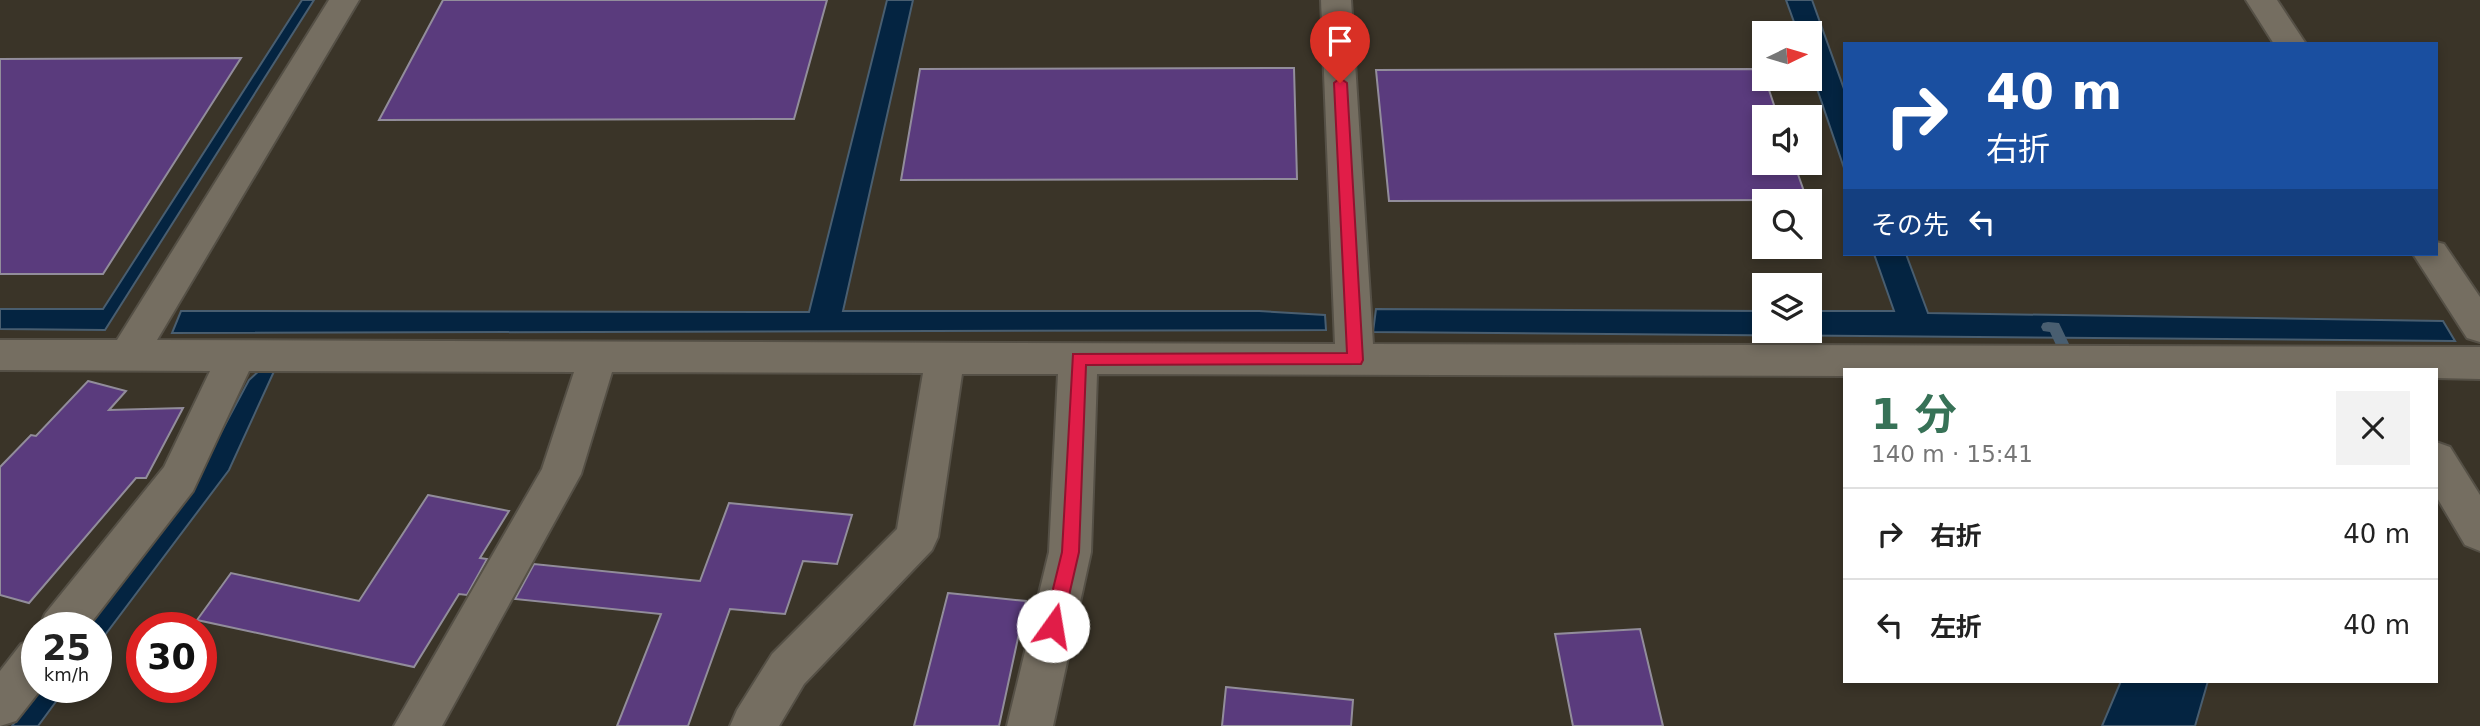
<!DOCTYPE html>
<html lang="ja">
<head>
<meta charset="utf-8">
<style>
	:root { --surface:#fff; --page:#f2f2f2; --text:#222; --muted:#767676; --line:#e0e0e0; --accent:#377257 }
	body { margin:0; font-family:"DejaVu Sans","Noto Sans JP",sans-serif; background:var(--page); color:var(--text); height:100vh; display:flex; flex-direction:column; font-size:26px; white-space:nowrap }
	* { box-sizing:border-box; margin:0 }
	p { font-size:23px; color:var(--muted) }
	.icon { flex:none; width:38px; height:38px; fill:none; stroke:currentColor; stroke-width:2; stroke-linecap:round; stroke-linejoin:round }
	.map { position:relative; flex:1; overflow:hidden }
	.sheet { position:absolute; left:1843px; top:368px; width:595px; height:315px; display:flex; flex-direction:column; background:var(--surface); border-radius:0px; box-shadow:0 4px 10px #0003 }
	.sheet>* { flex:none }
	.hud { position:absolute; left:1843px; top:42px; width:595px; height:214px; border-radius:0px; box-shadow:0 4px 10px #0003; background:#1a4fa0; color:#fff; overflow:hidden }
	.needle { width:46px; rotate:85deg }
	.fabs { position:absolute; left:1752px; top:21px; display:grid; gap:14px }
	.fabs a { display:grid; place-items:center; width:70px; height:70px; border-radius:0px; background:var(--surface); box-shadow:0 4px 10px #0003; font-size:35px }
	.speed { position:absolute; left:21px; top:612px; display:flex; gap:14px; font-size:35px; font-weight:700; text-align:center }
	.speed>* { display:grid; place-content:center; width:91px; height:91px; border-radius:50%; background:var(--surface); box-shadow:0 4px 10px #0003; line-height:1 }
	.speed small { font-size:18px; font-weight:400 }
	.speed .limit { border:10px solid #d22; background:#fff; color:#111 }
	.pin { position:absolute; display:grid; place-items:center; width:60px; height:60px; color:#fff; margin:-72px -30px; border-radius:50% 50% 50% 0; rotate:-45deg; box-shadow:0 0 7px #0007 }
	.pin .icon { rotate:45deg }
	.me { position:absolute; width:77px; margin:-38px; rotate:13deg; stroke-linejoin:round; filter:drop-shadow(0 0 5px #0008) }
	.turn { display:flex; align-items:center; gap:24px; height:147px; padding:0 28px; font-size:32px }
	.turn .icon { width:91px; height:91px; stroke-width:2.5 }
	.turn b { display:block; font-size:49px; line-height:60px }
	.then { display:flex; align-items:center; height:66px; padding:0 28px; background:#0003; gap:14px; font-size:26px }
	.round { display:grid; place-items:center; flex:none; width:74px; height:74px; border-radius:0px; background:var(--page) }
	.overview { display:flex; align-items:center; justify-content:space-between; height:119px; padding:0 28px }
	h1 { font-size:42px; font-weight:700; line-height:52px; color:var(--accent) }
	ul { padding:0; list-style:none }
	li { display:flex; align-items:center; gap:21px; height:91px; padding:0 28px; border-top:2px solid var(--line) }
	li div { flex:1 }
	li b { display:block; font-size:26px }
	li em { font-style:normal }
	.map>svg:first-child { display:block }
</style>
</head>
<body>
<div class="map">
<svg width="2480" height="726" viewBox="0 0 2480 726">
	<rect width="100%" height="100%" fill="#3a3428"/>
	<path fill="#042441" stroke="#495e70" stroke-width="2" d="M 302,0 L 314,0 L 105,330 L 0,329 L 0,309 L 103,309 Z
		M 887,0 L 913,0 L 843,311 L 1259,311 L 1325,315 L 1326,330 L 172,333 L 181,311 L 809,312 Z
		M 1786,0 L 1812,0 L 1844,89 L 1844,168 L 1810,68 L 1810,33 L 1798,33 Z
		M 1874,254 L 1906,254 L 1928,313 L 2443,321 L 2455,341 L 1373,332 L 1376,309 L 1764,311 L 1764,331 L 1810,331 L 1810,311 L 1894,311 Z
		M 276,367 L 229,470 L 96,647 L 96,628 L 85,628 L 195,481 L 249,380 L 261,369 Z
		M 2121,681 L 2208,681 L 2195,726 L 2102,726 Z
		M 40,688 L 66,688 L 38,726 L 12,726 Z"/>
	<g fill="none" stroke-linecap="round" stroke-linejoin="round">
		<path fill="#495e70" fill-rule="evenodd" d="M 2048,322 L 2059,323 L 2081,369 L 2067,369 L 2050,332 L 2043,331 L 2041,327 L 2043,323 Z"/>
	</g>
	<path fill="#5a3b7d" stroke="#928d9b" stroke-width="2" d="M 443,0 L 827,0 L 794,119 L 379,120 Z
		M 241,58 L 103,274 L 0,274 L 0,59 Z
		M 1294,68 L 1297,179 L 901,180 L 920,69 Z
		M 1762,69 L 1778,117 L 1764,117 L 1764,163 L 1794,163 L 1807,200 L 1389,201 L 1376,70 Z
		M 88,381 L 126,391 L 109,410 L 183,408 L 146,478 L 136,478 L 29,603 L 0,595 L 0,467 L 31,435 L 36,436 Z
		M 428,495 L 509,511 L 480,558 L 487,559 L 467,595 L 459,594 L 414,667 L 197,620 L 231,573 L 359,601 Z
		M 729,503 L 852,515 L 837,564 L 803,561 L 785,614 L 730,609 L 688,726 L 617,726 L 661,614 L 515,599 L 534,564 L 700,581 Z
		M 948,593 L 1026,601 L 999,726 L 914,726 Z
		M 1640,629 L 1663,726 L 1573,726 L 1555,634 Z
		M 1226,687 L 1353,700 L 1351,726 L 1222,726 Z"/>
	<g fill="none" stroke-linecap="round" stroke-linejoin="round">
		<g stroke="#555046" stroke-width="4">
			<path id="minor" d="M 329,0 L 359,0 L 157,340 L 1335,344 L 1321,0 L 1351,0 L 1373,344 L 2480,347 L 2480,379 L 2436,378 L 2436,369 L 1844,369 L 1844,376 L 1097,374 L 1091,552 L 1053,726 L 1007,726 L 1049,552 L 1058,374 L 962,374 L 938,537 L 932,550 L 804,684 L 779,726 L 730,726 L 737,710 L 772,654 L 897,529 L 923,373 L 612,372 L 581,474 L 442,726 L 394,726 L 542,469 L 574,372 L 249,371 L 193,491 L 87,628 L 39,628 L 45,614 L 164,467 L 210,371 L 0,370 L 0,340 L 117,340 Z
				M 2246,0 L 2277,0 L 2306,44 L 2274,44 Z
				M 2436,242 L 2444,244 L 2480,297 L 2480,342 L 2467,338 L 2413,254 L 2436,254 Z
				M 2436,442 L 2450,447 L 2480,495 L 2480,551 L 2465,545 L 2436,496 Z
				M 37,638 L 37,688 L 42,688 L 16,721 L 0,726 L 0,671 L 21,644 Z"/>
		</g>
		<use href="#minor" fill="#756e61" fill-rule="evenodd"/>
	</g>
	<path fill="#e11d48" stroke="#92132f" stroke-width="2" d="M 1340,78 L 1347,83 L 1363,360 L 1361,364 L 1086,365 L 1079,552 L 1062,626 L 1060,632 L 1053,635 L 1047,632 L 1044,626 L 1062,552 L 1073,354 L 1347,353 L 1334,83 Z"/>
</svg>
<div class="fabs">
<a><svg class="needle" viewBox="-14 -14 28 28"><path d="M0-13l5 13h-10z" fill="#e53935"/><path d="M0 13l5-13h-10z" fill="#767676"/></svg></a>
<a><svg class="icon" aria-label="sound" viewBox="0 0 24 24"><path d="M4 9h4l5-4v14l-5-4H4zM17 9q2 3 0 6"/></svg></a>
<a><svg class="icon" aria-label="search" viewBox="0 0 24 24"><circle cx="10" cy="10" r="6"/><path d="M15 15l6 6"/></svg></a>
<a><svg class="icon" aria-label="layers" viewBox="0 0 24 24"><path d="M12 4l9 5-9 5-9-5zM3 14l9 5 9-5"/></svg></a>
</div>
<div class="speed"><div>25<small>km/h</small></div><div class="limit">30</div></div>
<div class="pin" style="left:1340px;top:83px;background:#d93025"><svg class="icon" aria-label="arrive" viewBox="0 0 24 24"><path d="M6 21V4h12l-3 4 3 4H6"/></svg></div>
<svg class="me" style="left:1053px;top:626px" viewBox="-20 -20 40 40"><circle r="19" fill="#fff"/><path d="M0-13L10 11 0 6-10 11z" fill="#e11d48"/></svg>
<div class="hud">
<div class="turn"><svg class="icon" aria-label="right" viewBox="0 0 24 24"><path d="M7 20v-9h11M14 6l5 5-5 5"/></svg><div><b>40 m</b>右折</div></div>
<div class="then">その先<svg class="icon" aria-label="left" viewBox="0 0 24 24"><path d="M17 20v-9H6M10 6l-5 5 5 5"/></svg></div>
</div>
<section class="sheet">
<div class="overview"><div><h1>1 分</h1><p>140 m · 15:41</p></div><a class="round"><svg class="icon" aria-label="close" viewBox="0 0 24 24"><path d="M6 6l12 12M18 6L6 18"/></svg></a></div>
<ul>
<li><svg class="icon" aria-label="right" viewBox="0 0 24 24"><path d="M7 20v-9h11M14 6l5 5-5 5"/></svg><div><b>右折</b></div><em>40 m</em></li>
<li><svg class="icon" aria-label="left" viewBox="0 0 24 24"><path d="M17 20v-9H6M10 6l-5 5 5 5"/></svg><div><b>左折</b></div><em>40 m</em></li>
</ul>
</section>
</div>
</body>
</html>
